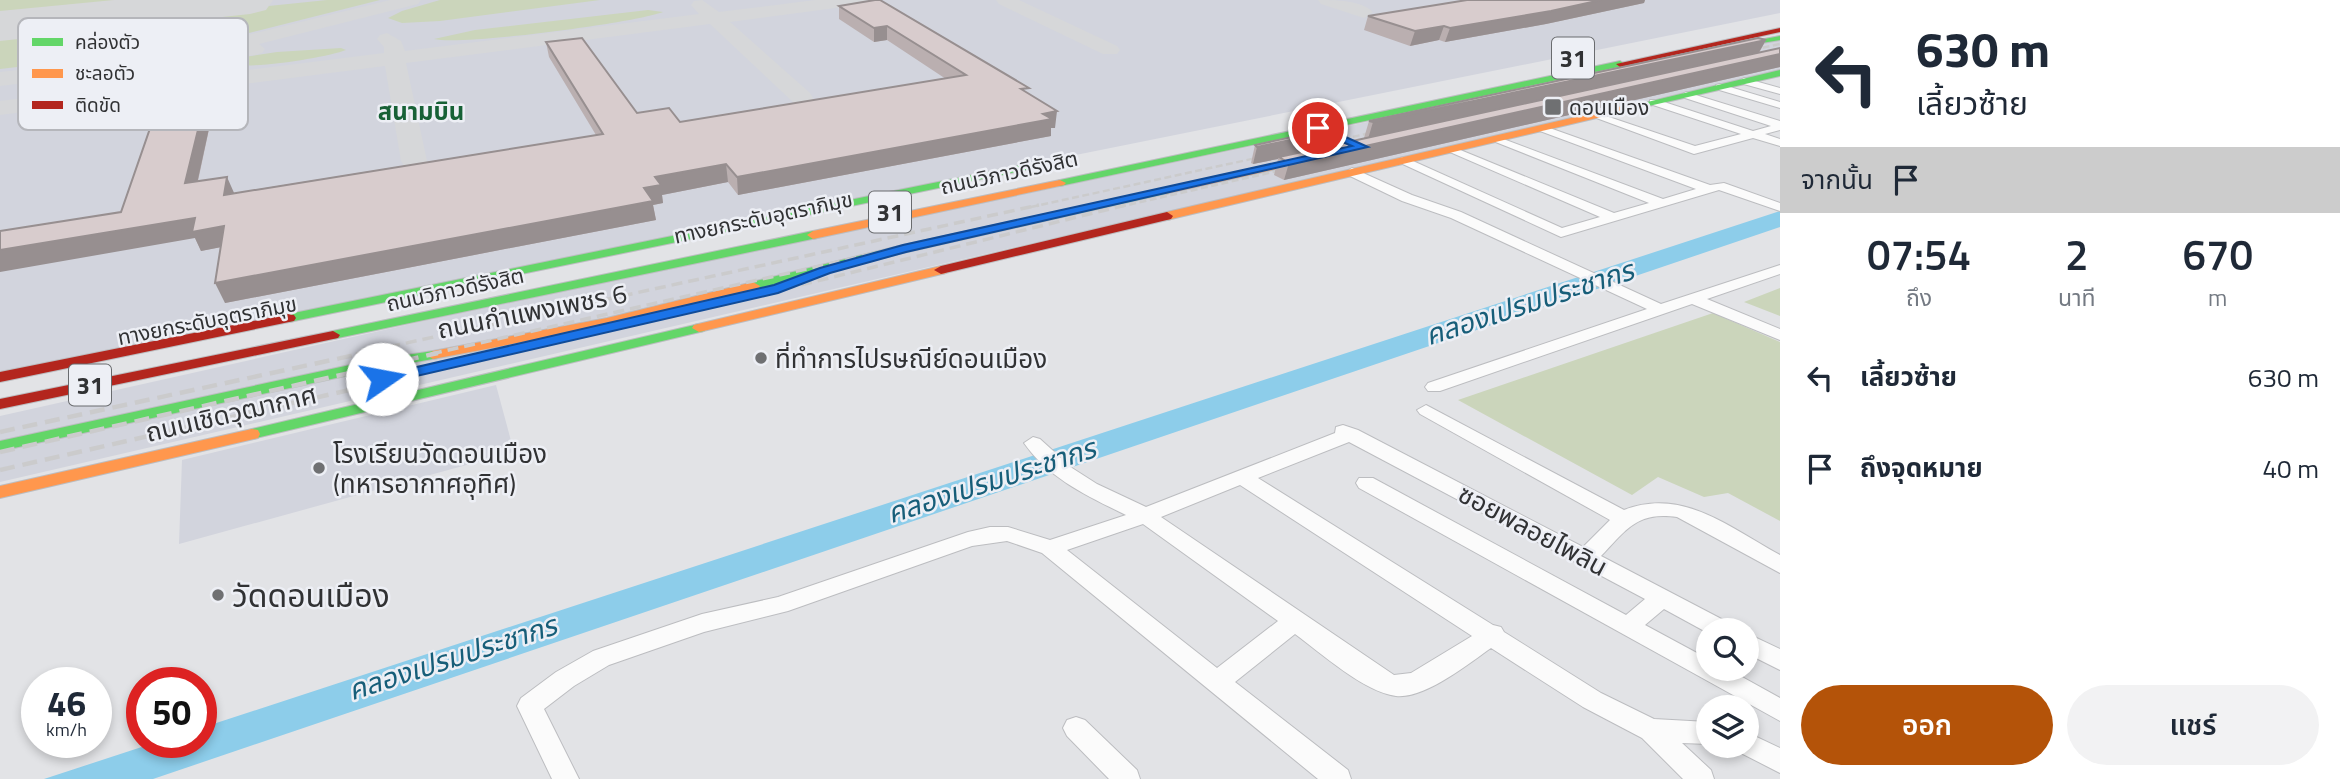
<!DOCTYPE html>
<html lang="th">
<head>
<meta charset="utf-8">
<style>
	:root { --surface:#fff; --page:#f2f2f3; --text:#1f2937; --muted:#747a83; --accent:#b45309 }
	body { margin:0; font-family:"Titillium Web","Noto Sans Thai",sans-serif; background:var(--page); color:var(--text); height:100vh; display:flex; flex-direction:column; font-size:26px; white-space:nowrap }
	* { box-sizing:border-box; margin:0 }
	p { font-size:23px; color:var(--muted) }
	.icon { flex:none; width:38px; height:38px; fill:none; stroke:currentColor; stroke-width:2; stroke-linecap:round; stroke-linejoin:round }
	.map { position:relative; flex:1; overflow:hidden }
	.side { display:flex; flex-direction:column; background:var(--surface); width:560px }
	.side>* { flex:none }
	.banner { background:#fff; color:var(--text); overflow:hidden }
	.buttons { position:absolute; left:1696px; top:618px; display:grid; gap:14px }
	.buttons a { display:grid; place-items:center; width:63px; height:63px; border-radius:50%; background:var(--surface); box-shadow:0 4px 10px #0003; font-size:35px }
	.speed { position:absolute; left:21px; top:667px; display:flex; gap:14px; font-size:35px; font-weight:700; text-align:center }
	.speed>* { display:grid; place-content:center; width:91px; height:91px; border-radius:50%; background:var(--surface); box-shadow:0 4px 10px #0003; line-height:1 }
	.speed small { font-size:18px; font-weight:400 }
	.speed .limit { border:10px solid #d22; background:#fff; color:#111 }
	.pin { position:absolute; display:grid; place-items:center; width:60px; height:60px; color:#fff; margin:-30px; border:4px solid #fff; border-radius:50%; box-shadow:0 2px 7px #0007 }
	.me { position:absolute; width:77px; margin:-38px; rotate:78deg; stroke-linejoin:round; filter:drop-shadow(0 0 5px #0008) }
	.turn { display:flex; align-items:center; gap:24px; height:147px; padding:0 21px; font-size:32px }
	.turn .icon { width:91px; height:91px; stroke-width:2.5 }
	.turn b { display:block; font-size:49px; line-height:60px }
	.then { display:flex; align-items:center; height:66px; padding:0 21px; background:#0003; gap:14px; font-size:26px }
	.eta { display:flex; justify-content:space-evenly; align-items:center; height:119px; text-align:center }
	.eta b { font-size:42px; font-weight:600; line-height:49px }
	.button { display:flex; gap:14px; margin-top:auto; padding:14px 21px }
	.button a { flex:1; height:80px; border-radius:42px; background:var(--accent); color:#fff; font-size:28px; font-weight:600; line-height:80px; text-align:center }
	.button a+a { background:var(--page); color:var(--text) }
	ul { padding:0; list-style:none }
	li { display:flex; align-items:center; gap:21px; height:91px; padding:0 21px }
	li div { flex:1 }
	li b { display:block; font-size:26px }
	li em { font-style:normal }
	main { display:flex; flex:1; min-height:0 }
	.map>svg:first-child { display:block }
</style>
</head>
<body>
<main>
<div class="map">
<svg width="1780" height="779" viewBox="0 0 1780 779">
	<rect width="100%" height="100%" fill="#e2e3e6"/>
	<path fill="#d2d4dd" d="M 0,0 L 1780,0 L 1780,13 L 0,372 Z
		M 1780,35 L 1780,70 L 0,482 L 0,416 L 442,317 Z
		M 496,385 L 514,452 L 179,544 L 182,460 Z"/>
	<path fill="#cbd5bb" d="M 0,0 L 159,0 L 0,16 Z
		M 327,0 L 380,0 L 225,39 L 111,59 L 112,56 L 0,69 L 0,34 Z
		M 440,0 L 600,0 L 440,21 L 402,23 L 388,18 L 402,11 Z
		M 648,10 L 663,12 C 634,23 461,46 434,39 L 475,30 Z
		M 341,48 L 346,50 C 325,58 236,73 218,61 L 277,52 Z
		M 1780,288 L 1780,316 L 1744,302 Z
		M 1713,313 L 1780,342 L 1780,521 L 1728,493 L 1704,497 L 1658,477 L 1632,495 L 1458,400 Z"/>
	<path fill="#8dcdea" d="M 1780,211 L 1780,227 L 153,779 L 44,779 L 157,742 L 201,742 L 201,728 Z"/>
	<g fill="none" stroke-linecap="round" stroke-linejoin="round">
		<path fill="#d6d7d9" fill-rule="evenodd" d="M 390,0 L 421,0 L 418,4 L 259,44 L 265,49 L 262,53 L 255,55 L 0,86 L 0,72 L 218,47 L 220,42 Z
			M 702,0 L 719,12 L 815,0 L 867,0 L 858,5 L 730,22 L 810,93 L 813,98 L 810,103 L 794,103 L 710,24 L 406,63 L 427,161 L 423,167 L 414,169 L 405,167 L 401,161 L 385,66 L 0,115 L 0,101 L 384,53 L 384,47 L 377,39 L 380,35 L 387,33 L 401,41 L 405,51 L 699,14 L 691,5 L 694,1 Z
			M 996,0 L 1019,0 L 1117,46 L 1120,50 L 1117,54 L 1103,54 L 999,4 Z
			M 1318,0 C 1335,0 1361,0 1373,12 L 1364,18 L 1321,4 Z"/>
		<path fill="#d6d7d9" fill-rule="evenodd" d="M 114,0 L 273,0 L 266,10 L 250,14 L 0,41 L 0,11 Z"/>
		<g stroke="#bcbdc0" stroke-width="2">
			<path id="street" d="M 1744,78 L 1780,88 L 1780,94 L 1740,83 L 1739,81 Z
				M 1720,84 L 1780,102 L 1780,108 L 1716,89 L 1716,85 Z
				M 1686,92 L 1780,121 L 1780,130 L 1765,134 L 1780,139 L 1780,146 L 1753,138 L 1694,154 L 1591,116 L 1600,114 L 1695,146 L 1741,134 L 1650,104 L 1650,100 L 1658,100 L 1753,131 L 1771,126 L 1682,97 L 1681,95 Z
				M 1544,126 L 1710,185 L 1724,183 L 1780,203 L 1780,211 L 1719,190 L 1561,237 L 1394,160 L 1404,157 L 1562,228 L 1600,217 L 1443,149 L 1453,147 L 1614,213 L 1649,203 L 1488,139 L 1498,137 L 1663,199 L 1696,189 L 1540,131 L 1538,129 Z
				M 1352,168 L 1412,195 L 1461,212 L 1661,304 L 1780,265 L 1780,274 L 1707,299 L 1780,329 L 1780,340 L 1692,304 L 1440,391 L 1428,391 L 1425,387 L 1428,383 L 1647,309 L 1451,218 L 1402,201 L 1348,175 L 1346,172 Z
				M 1426,405 L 1624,510 C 1683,487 1730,528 1780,555 L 1780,573 L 1677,517 C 1637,511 1626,530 1601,556 L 1731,624 L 1735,630 L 1708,630 L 1708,633 L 1664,609 L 1645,625 L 1708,659 L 1708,668 L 1726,668 L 1780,698 L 1780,721 L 1359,488 L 1356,483 L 1359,478 L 1373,478 L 1626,615 L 1645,599 L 1349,442 L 1258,478 L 1493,625 L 1501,627 L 1504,632 L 1601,693 L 1654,719 L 1708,722 L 1708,744 L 1682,743 L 1711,770 L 1714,779 L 1683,779 L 1642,738 L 1583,707 L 1491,648 C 1468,664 1425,699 1396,696 C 1364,692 1321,653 1295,634 L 1235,682 L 1348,770 L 1351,779 L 1318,779 L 1042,553 L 1007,541 L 972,546 L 788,611 L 704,632 L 609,665 L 574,686 L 544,709 L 579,779 L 552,779 L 517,706 L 521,698 L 556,672 L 593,651 L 702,614 L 778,597 L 968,532 L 990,527 L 1008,527 L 1050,540 L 1126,515 C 1089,497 1048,478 1024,443 L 1033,437 L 1040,439 L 1072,468 L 1097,484 L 1146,507 L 1335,433 L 1336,427 L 1343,425 L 1358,430 L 1583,547 L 1610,520 L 1420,414 L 1417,410 ZM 1240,485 L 1472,636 L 1411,673 L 1394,675 L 1161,517 ZM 1143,524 L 1278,621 L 1217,668 L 1067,550 Z
				M 1746,633 L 1780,649 L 1780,670 L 1746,653 Z
				M 1076,717 L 1085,720 L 1137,770 L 1140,779 L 1109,779 L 1067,736 L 1063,728 L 1067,720 Z
				M 1746,732 L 1780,748 L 1780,773 L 1737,751 L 1734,746 L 1746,746 Z"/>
		</g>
		<g stroke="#bcbdc0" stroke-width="2">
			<path id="fast" d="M 1780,36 L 1780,40 L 1732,48 L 1728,46 Z
				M 1620,61 L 1624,64 L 1623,66 L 1060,186 L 1054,183 L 1060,180 Z
				M 1780,70 L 1780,76 L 1640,108 L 1635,105 Z
				M 1041,161 L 1045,162 L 1045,166 L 289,322 L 282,318 L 289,314 Z
				M 1165,188 L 1169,189 L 1169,193 L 903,253 L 753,290 L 746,286 L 748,283 L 903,245 Z
				M 813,231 L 819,235 L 817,238 L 333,339 L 326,335 L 333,331 Z
				M 699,324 L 706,328 L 704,331 L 252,439 L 244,434 L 252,429 Z
				M 433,351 L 438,352 L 440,355 L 438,358 L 373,370 L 0,451 L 0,441 L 373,360 Z"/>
		</g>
		<g stroke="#bcbdc0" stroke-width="2">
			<path id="slow" d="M 1640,102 L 1645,105 L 1643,107 L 1167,220 L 1161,216 L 1167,212 Z
				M 1308,156 L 1312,157 L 1312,161 L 1165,194 L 1159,191 L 1165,188 Z
				M 1060,180 L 1066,183 L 1064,185 L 813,239 L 807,235 L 813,231 Z
				M 941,266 L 948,270 L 946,273 L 699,332 L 692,328 L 694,325 Z
				M 753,282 L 760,286 L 758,289 L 607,326 L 433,359 L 426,355 L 433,351 L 607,318 Z
				M 252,429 L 258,430 L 260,434 L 258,438 L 0,498 L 0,486 Z"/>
		</g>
		<g stroke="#bcbdc0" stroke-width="2">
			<path id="jam" d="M 1780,28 L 1780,32 L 1620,67 L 1616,64 Z
				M 1167,212 L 1173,216 L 1171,219 L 941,274 L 934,270 L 941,266 Z
				M 289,314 L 294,315 L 296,318 L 294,321 L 0,382 L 0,372 Z
				M 333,331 L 340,335 L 338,338 L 0,409 L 0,399 Z"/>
		</g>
		<use href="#street" fill="#fbfbfb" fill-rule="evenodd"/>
		<use href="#fast" fill="#63d668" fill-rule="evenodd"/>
		<use href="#slow" fill="#ff974d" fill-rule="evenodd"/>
		<use href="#jam" fill="#b3261e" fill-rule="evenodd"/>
		<path stroke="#cbcbcc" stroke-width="2.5" stroke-dasharray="7 3.5" stroke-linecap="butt" d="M 1742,52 L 1780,44
			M 1322,144 L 1383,130
			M 1031,207 L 1270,155
			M 1119,207 L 1295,167"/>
		<path stroke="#cbcbcc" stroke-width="3.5" stroke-dasharray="11 6" stroke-linecap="butt" d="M 356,354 L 1039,205
			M 431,354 L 1018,221
			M 503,354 L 752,297 L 1126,205"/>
		<path stroke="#cbcbcc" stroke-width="4.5" stroke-dasharray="15 8" stroke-linecap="butt" d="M 0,432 L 364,353
			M 0,452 L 438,353
			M 0,470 L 511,353"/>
	</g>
	<path fill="#baafb0" d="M 875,0 L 1028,94 L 1055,128 L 1051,128 L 1051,136 L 738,195 L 728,182 L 662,195 L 663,203 L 653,205 L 656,220 L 225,303 L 221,247 L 201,251 L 195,238 L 121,212 L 209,85 L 215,101 L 198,181 L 234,193 L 596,135 L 549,57 L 546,42 L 637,113 L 680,122 L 946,79 L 887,40 L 874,42 L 839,19 L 839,6 Z
		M 1467,0 L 1645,0 L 1644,3 L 1546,24 L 1445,42 L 1439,40 L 1410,46 L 1364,30 L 1368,16 Z
		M 1766,40 L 1759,53 L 1780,48 L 1780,67 L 1284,180 L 1274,175 L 1278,159 L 1253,164 L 1251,163 L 1255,145 L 1338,144 L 1366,138 L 1364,138 L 1369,121 Z"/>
	<path fill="#978f90" d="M 1601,0 L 1645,0 L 1644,3 L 1546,24 L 1445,42 L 1450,28 Z
		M 887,26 L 887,40 L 874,42 L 874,28 Z
		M 1444,26 L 1439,40 L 1410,46 L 1415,31 Z
		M 1766,40 L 1758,54 L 1368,139 L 1373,122 Z
		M 1780,54 L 1780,67 L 1284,180 L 1289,163 Z
		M 209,85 L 215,101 L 193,202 L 185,183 Z
		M 1057,111 L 1055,128 L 1051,128 L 1051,136 L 738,195 L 737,177 Z
		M 1342,129 L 1338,146 L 1279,157 L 1278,159 L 1253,164 L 1257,147 Z
		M 726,164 L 728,182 L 662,195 L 663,203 L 653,205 L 656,220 L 225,303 L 215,283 L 644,188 L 655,177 Z
		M 227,177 L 235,195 L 224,195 Z
		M 195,218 L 224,226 L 232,245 L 201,251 L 195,238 L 0,272 L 0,250 Z"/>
	<path fill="#d8cccd" stroke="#978f90" stroke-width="2" d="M 875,0 L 880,0 L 1029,88 L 1021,89 L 1057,111 L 1043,114 L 1052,119 L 737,177 L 726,164 L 655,177 L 661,185 L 644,188 L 653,201 L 215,283 L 224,226 L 192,232 L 195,218 L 0,250 L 0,231 L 121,212 L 163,91 L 209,85 L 185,183 L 227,177 L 224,195 L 603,134 L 546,42 L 582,38 L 637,113 L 669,108 L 680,122 L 966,75 L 887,26 L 874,28 L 839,6 Z
		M 1467,0 L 1601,0 L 1551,11 L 1450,28 L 1444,26 L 1415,31 L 1368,16 Z
		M 1758,38 L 1766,40 L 1373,122 L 1369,121 Z
		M 1780,48 L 1780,54 L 1289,163 L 1279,157 Z
		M 1339,127 L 1342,129 L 1257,147 L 1255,145 Z"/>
	<path fill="#1a73e8" stroke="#114b97" stroke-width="2" d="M 1314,126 L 1321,126 L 1368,147 L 906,252 L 830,273 L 778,293 L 382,384 L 375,379 L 382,375 L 774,285 L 820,268 L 903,245 L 1352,146 L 1314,130 Z"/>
	<g fill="#6f7072" stroke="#edeff5" stroke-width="2.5">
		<rect x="1544" y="98" width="18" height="18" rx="3.5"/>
		<circle cx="761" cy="358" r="7"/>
		<circle cx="319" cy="468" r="7"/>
		<circle cx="218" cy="595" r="7"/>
	</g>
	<g text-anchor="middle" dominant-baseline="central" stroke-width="5" stroke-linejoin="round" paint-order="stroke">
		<g font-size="21" fill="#313234" stroke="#edeff5" text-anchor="start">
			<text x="1569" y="107">ดอนเมือง</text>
		</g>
		<g font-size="21" fill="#313234" stroke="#edeff5">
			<text transform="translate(1009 172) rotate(-12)">ถนนวิภาวดีรังสิต</text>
			<text transform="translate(763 217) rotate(-12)">ทางยกระดับอุตราภิมุข</text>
			<text transform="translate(455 289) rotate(-12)">ถนนวิภาวดีรังสิต</text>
			<text transform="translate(207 320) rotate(-11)">ทางยกระดับอุตราภิมุข</text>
		</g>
		<g fill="#edeff5" stroke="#696b6e" stroke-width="2">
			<rect x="1552" y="37.5" width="42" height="41" rx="5"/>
			<rect x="869" y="191.5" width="42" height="41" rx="5"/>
			<rect x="69" y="364.5" width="42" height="41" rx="5"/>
		</g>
		<g font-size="24" font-weight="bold" fill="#313234">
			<text x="1573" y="58">31</text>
			<text x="890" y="212">31</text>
			<text x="90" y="385">31</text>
		</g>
		<g font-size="24" font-weight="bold" fill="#176136" stroke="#edeff5">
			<text x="421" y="111">สนามบิน</text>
		</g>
		<g font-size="26" fill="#313234" stroke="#edeff5">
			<text transform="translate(532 311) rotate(-11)">ถนนกำแพงเพชร 6</text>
			<text transform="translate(231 413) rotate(-13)">ถนนเชิดวุฒากาศ</text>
			<text transform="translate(1533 530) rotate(28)">ซอยพลอยไพลิน</text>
		</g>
		<g font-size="26" fill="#313234" stroke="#edeff5" text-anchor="start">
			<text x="775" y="358">ที่ทำการไปรษณีย์ดอนเมือง</text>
			<text x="333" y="453">โรงเรียนวัดดอนเมือง<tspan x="333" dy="30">(ทหารอากาศอุทิศ)</tspan></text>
		</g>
		<g font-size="28" font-style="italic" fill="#175e79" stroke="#edeff5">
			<text transform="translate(1529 302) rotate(-18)">คลองเปรมประชากร</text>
			<text transform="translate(991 480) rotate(-18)">คลองเปรมประชากร</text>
			<text transform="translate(452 657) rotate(-18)">คลองเปรมประชากร</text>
		</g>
		<g font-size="32" fill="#313234" stroke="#edeff5" text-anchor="start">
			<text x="232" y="595">วัดดอนเมือง</text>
		</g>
	</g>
	<rect x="18" y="18" width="230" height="112" rx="10" fill="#edeff5" stroke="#b5b6bb" stroke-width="2"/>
	<rect x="32" y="38" width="31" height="8" fill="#63d668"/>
	<rect x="32" y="69" width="31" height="9" fill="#ff974d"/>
	<rect x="32" y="101" width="31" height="8" fill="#b3261e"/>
	<g font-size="19" fill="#313234">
		<text x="75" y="49">คล่องตัว</text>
		<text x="75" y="80">ชะลอตัว</text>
		<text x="75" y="112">ติดขัด</text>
	</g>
</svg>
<div class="buttons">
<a><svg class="icon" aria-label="search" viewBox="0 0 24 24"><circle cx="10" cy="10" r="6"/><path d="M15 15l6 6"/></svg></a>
<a><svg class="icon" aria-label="layers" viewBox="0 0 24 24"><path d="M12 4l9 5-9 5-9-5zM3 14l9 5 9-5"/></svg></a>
</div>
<div class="speed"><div>46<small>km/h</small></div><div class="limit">50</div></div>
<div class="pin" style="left:1318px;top:128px;background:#d93025"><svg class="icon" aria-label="arrive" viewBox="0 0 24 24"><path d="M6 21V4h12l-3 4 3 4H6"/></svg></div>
<svg class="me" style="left:382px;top:379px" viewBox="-20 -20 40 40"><circle r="19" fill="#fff"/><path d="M0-13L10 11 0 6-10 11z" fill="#1a73e8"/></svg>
</div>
<section class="side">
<div class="banner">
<div class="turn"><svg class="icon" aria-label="left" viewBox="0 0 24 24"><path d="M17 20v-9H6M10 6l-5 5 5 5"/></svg><div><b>630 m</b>เลี้ยวซ้าย</div></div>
<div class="then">จากนั้น<svg class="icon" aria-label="arrive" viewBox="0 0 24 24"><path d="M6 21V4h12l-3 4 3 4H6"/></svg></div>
</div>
<div class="eta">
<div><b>07:54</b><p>ถึง</p></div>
<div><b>2</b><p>นาที</p></div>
<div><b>670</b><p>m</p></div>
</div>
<ul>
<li><svg class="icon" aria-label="left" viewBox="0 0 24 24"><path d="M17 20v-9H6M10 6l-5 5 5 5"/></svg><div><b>เลี้ยวซ้าย</b></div><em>630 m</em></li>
<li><svg class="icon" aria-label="arrive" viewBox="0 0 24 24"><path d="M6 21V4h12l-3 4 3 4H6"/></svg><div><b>ถึงจุดหมาย</b></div><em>40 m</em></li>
</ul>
<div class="button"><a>ออก</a><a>แชร์</a></div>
</section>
</main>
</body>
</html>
